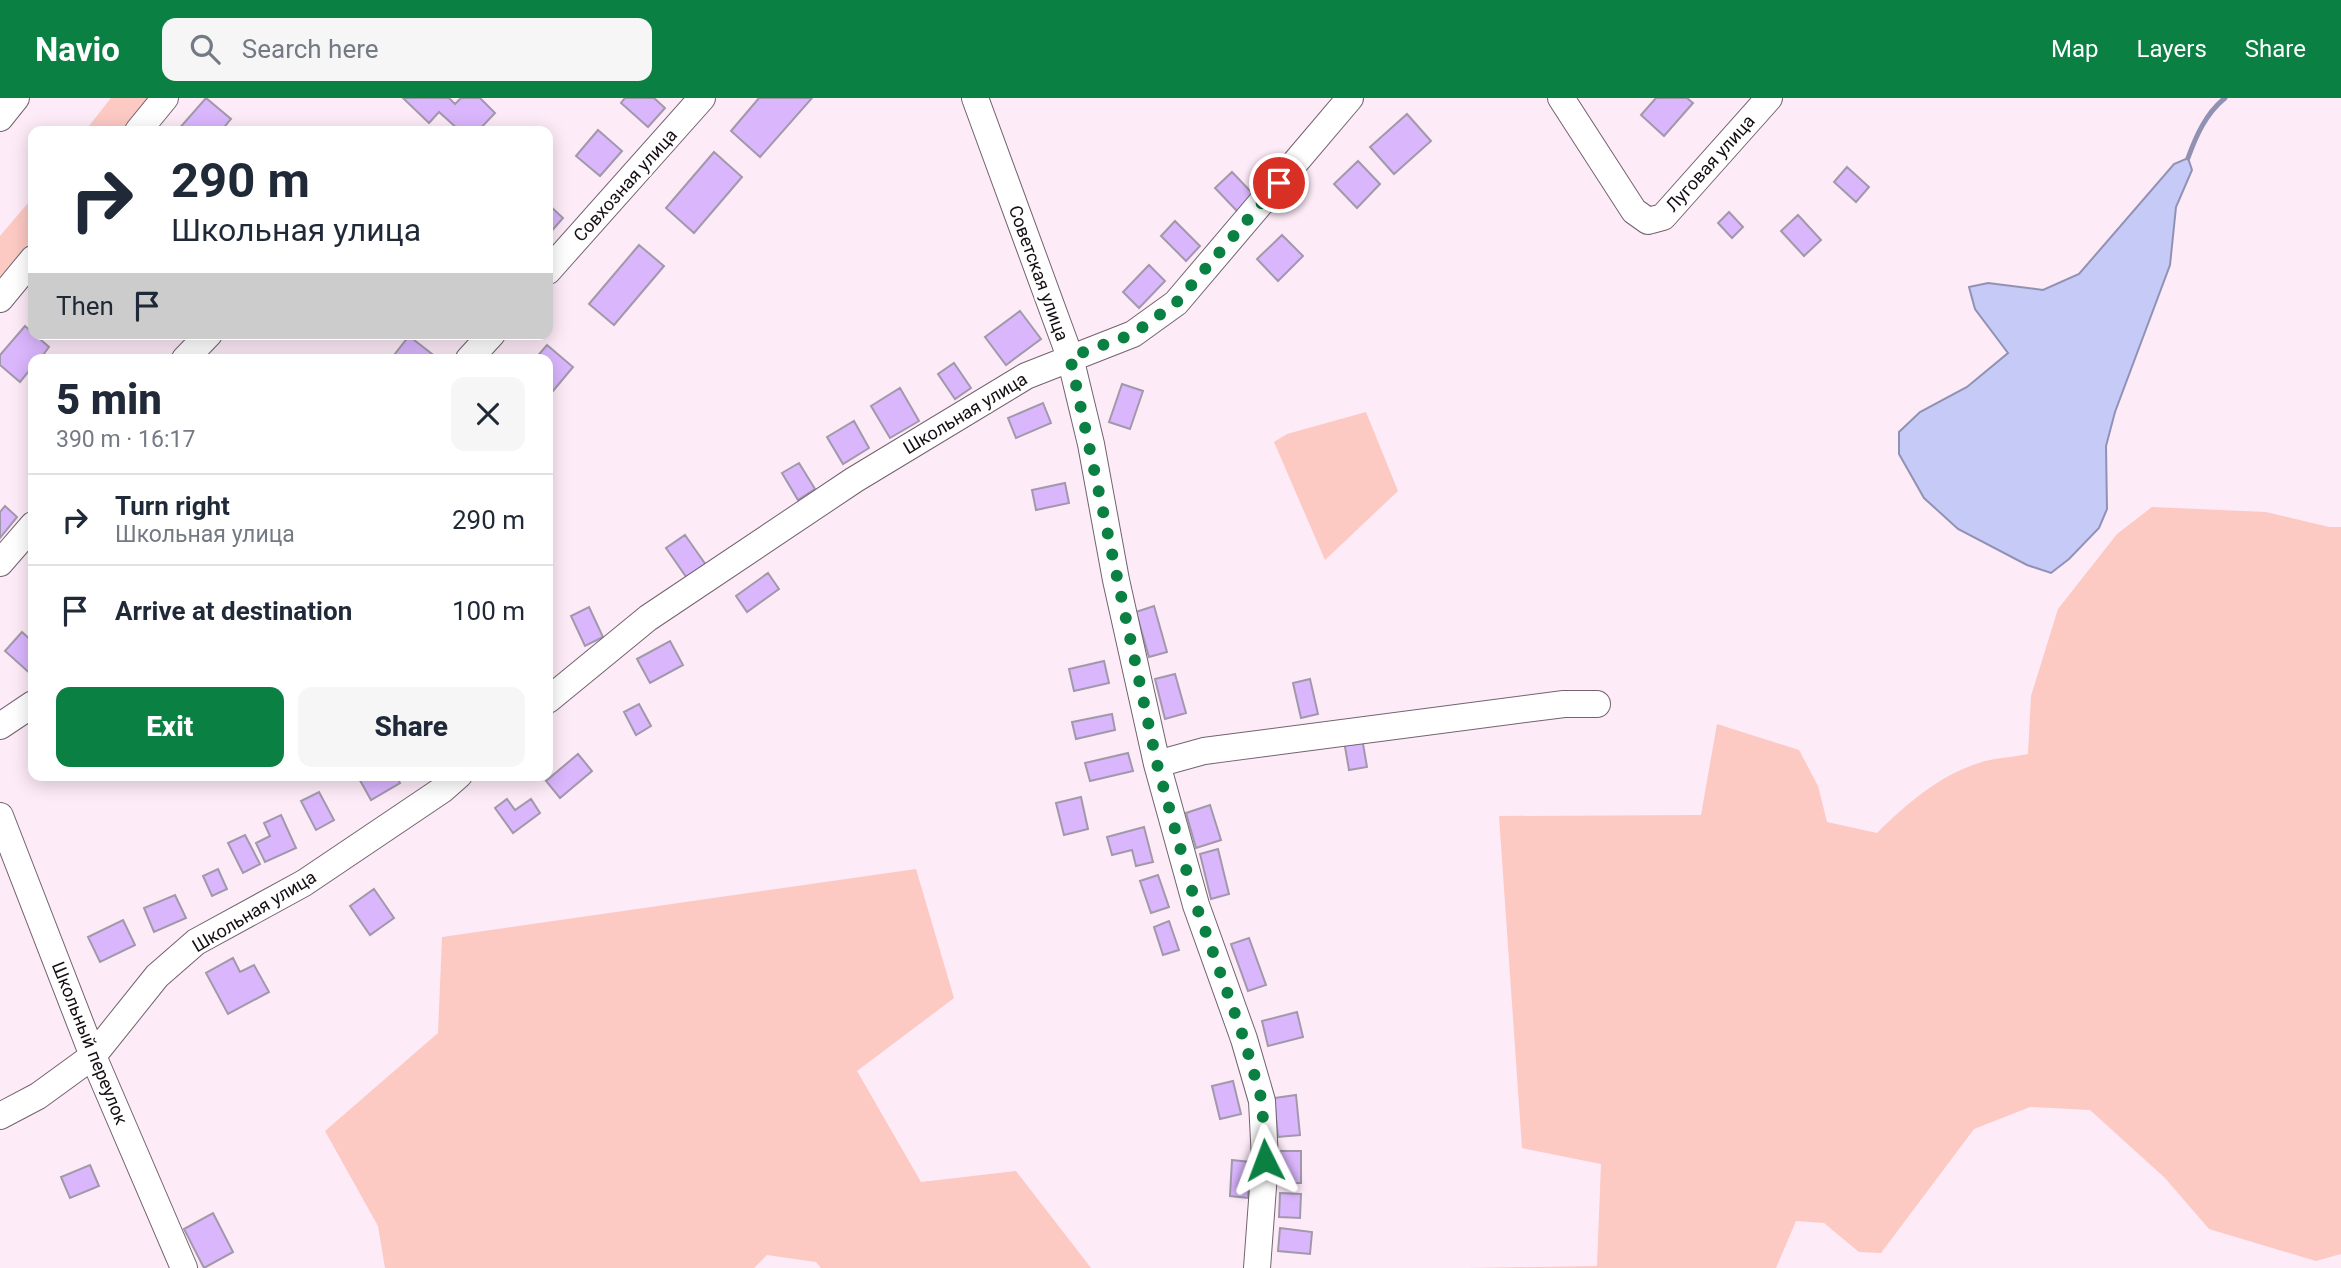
<!DOCTYPE html>
<html lang="en">
<head>
<meta charset="utf-8">
<style>
	:root { --surface:#fff; --page:#f6f6f7; --text:#1f2937; --muted:#747a83; --line:#e0e1e3; --accent:#0b8043 }
	body { margin:0; font-family:Roboto,sans-serif; background:var(--page); color:var(--text); height:100vh; display:flex; flex-direction:column; font-size:26px; white-space:nowrap }
	* { box-sizing:border-box; margin:0 }
	p { font-size:23px; color:var(--muted) }
	.icon { flex:none; width:38px; height:38px; fill:none; stroke:currentColor; stroke-width:2; stroke-linecap:round; stroke-linejoin:round }
	.map { position:relative; flex:1; overflow:hidden }
	.details { position:absolute; left:28px; top:256px; width:525px; height:427px; display:flex; flex-direction:column; background:var(--surface); border-radius:14px; box-shadow:0 4px 18px #0003 }
	.details>* { flex:none }
	.banner { position:absolute; left:28px; top:28px; width:525px; height:214px; border-radius:14px; box-shadow:0 4px 18px #0003; background:#fff; color:var(--text); overflow:hidden }
	.pin { position:absolute; display:grid; place-items:center; width:60px; height:60px; color:#fff; margin:-30px; border:4px solid #fff; border-radius:50%; box-shadow:0 2px 7px #0007 }
	.me { position:absolute; width:77px; margin:-38px; rotate:357deg; stroke-linejoin:round; filter:drop-shadow(0 0 5px #0008) }
	.turn { display:flex; align-items:center; gap:24px; height:147px; padding:0 28px; font-size:32px }
	.turn .icon { width:91px; height:91px; stroke-width:2.5 }
	.turn b { display:block; font-size:49px; line-height:60px }
	.then { display:flex; align-items:center; height:66px; padding:0 28px; background:#0003; gap:14px; font-size:26px }
	.round { display:grid; place-items:center; flex:none; width:74px; height:74px; border-radius:14px; background:var(--page) }
	.overview { display:flex; align-items:center; justify-content:space-between; height:119px; padding:0 28px }
	h1 { font-size:42px; font-weight:800; line-height:52px }
	.button { display:flex; gap:14px; margin-top:auto; padding:14px 28px }
	.button a { flex:1; height:80px; border-radius:14px; background:var(--accent); color:#fff; font-size:28px; font-weight:800; line-height:80px; text-align:center }
	.button a+a { background:var(--page); color:var(--text) }
	ul { padding:0; list-style:none }
	li { display:flex; align-items:center; gap:21px; height:91px; padding:0 28px; border-top:2px solid var(--line) }
	li div { flex:1 }
	li b { display:block; font-size:26px }
	li em { font-style:normal }
	header { display:flex; align-items:center; gap:42px; box-sizing:border-box; height:98px; padding:0 35px; background:var(--accent); color:#fff }
	header strong { font-size:33px }
	nav { display:flex; gap:38px; margin-inline-start:auto; font-size:24px }
	.search { width:490px; height:63px; background:var(--page); display:flex; align-items:center; gap:18px; box-sizing:border-box; padding:0 24px; border-radius:14px; color:var(--muted); font-size:26px }
	.map>svg:first-child { display:block }
</style>
</head>
<body>
<header>
<strong>Navio</strong>
<div class="search"><svg class="icon" aria-label="search" viewBox="0 0 24 24"><circle cx="10" cy="10" r="6"/><path d="M15 15l6 6"/></svg>Search here</div>
<nav><a>Map</a><a>Layers</a><a>Share</a></nav>
</header>
<div class="map">
<svg width="2341" height="1170" viewBox="0 0 2341 1170">
	<rect width="100%" height="100%" fill="#fdebf8"/>
	<path fill="#fcc9c3" d="M 111,0 L 150,0 L 124,33 L 85,33 Z
		M 33,99 L 33,149 L 0,192 L 0,138 Z
		M 1366,314 L 1398,393 L 1325,462 L 1274,344 L 1287,336 Z
		M 2152,409 L 2266,414 L 2329,429 L 2341,429 L 2341,1156 L 2316,1163 L 2209,1131 L 2165,1080 L 2090,1012 L 2030,1009 L 1974,1031 L 1881,1155 L 1859,1154 L 1824,1125 L 1796,1123 L 1776,1170 L 1469,1170 L 1597,1168 L 1601,1066 L 1522,1050 L 1499,718 L 1701,717 L 1717,626 L 1799,652 L 1818,688 L 1827,724 L 1877,735 C 1909,704 1940,676 1985,663 C 1998,660 2014,659 2028,656 L 2031,598 L 2058,511 L 2117,436 Z
		M 916,771 L 954,900 L 857,973 L 921,1084 L 1016,1073 L 1091,1170 L 821,1170 L 816,1164 L 767,1157 L 754,1170 L 385,1170 L 378,1128 L 325,1033 L 438,935 L 442,839 Z"/>
	<path fill="#c6caf7" stroke="#9192b3" stroke-width="2" d="M 2188,60 L 2192,72 L 2176,109 L 2170,167 L 2115,314 L 2106,348 L 2107,411 L 2099,430 L 2069,461 L 2051,475 L 2027,467 L 1958,431 L 1924,400 L 1899,356 L 1899,334 L 1920,314 L 1967,289 L 2008,255 L 1975,211 L 1969,189 L 1988,185 L 2043,192 L 2079,176 L 2174,66 Z"/>
	<g fill="none" stroke-linecap="round" stroke-linejoin="round">
		<path stroke="#9192b3" stroke-width="5" d="M 2188,60 C 2196,38 2206,15 2225,0"/>
	</g>
	<path fill="#dab6fd" stroke="#a199aa" stroke-width="2" d="M 206,0 L 231,21 L 221,33 L 177,33 Z
		M 403,0 L 449,0 L 455,6 L 461,0 L 480,0 L 495,15 L 478,33 L 460,33 L 439,14 L 429,25 Z
		M 625,0 L 654,0 L 665,10 L 648,29 L 621,5 Z
		M 759,0 L 812,0 L 760,59 L 731,33 Z
		M 1656,0 L 1687,0 L 1693,5 L 1664,38 L 1641,17 Z
		M 1407,16 L 1431,43 L 1394,76 L 1370,49 Z
		M 598,32 L 622,53 L 600,78 L 576,58 Z
		M 714,54 L 742,79 L 694,135 L 666,110 Z
		M 1358,63 L 1380,86 L 1357,110 L 1334,86 Z
		M 1847,69 L 1869,89 L 1856,104 L 1834,84 Z
		M 1232,74 L 1254,97 L 1237,113 L 1215,90 Z
		M 548,106 L 563,120 L 548,137 Z
		M 1729,114 L 1743,129 L 1732,140 L 1718,125 Z
		M 1798,117 L 1821,142 L 1804,158 L 1781,133 Z
		M 1175,123 L 1200,148 L 1186,163 L 1161,138 Z
		M 1282,137 L 1303,158 L 1278,183 L 1257,161 Z
		M 639,147 L 664,168 L 614,227 L 589,206 Z
		M 1149,167 L 1165,183 L 1139,210 L 1123,194 Z
		M 1020,213 L 1041,241 L 1006,267 L 985,239 Z
		M 25,228 L 49,249 L 40,261 L 33,261 L 33,268 L 20,284 L 0,267 L 0,257 Z
		M 409,238 L 436,259 L 435,261 L 391,261 Z
		M 547,247 L 573,269 L 548,299 L 548,261 L 535,261 Z
		M 954,265 L 971,290 L 955,301 L 938,276 Z
		M 1122,286 L 1143,293 L 1130,331 L 1109,324 Z
		M 900,290 L 919,323 L 890,340 L 871,308 Z
		M 1043,305 L 1051,325 L 1016,340 L 1008,320 Z
		M 854,323 L 869,350 L 843,366 L 827,339 Z
		M 799,365 L 815,391 L 798,402 L 782,375 Z
		M 1065,385 L 1069,405 L 1036,412 L 1032,392 Z
		M 5,408 L 17,419 L 0,440 L 0,414 Z
		M 685,437 L 706,467 L 687,480 L 666,450 Z
		M 768,475 L 779,491 L 747,514 L 736,498 Z
		M 1154,508 L 1167,554 L 1149,559 L 1136,514 Z
		M 589,509 L 603,539 L 585,548 L 571,518 Z
		M 22,534 L 33,544 L 33,578 L 5,553 Z
		M 670,543 L 683,567 L 650,585 L 637,561 Z
		M 1104,563 L 1109,585 L 1074,593 L 1069,571 Z
		M 1175,576 L 1186,615 L 1165,621 L 1155,581 Z
		M 1310,581 L 1318,616 L 1301,620 L 1293,585 Z
		M 639,606 L 651,628 L 636,637 L 624,614 Z
		M 1112,616 L 1115,632 L 1076,641 L 1072,624 Z
		M 1362,640 L 1367,669 L 1349,672 L 1344,643 Z
		M 1128,655 L 1133,673 L 1090,683 L 1085,665 Z
		M 578,656 L 592,673 L 560,700 L 546,683 Z
		M 357,677 L 396,677 L 400,685 L 371,702 Z
		M 319,694 L 334,722 L 316,732 L 301,703 Z
		M 1081,699 L 1088,731 L 1064,737 L 1056,705 Z
		M 507,701 L 515,712 L 531,701 L 540,715 L 513,735 L 495,710 Z
		M 1210,707 L 1221,742 L 1196,750 L 1186,715 Z
		M 281,717 L 296,750 L 265,764 L 256,745 L 270,738 L 264,725 Z
		M 1144,729 L 1153,764 L 1136,768 L 1132,752 L 1112,757 L 1107,739 Z
		M 245,737 L 260,766 L 243,775 L 228,745 Z
		M 1218,751 L 1229,796 L 1211,801 L 1200,756 Z
		M 218,771 L 227,791 L 212,798 L 203,778 Z
		M 1158,777 L 1169,809 L 1151,815 L 1140,783 Z
		M 374,791 L 394,820 L 370,837 L 350,808 Z
		M 175,797 L 186,820 L 154,834 L 144,810 Z
		M 123,822 L 135,847 L 100,864 L 88,839 Z
		M 1169,823 L 1179,852 L 1163,857 L 1154,829 Z
		M 1249,840 L 1266,887 L 1248,893 L 1231,846 Z
		M 233,860 L 240,874 L 254,867 L 269,894 L 228,916 L 206,875 Z
		M 1297,914 L 1303,939 L 1268,948 L 1262,923 Z
		M 1233,983 L 1241,1016 L 1220,1021 L 1212,988 Z
		M 1296,997 L 1300,1037 L 1278,1039 L 1274,1000 Z
		M 1280,1053 L 1301,1053 L 1301,1085 L 1280,1085 Z
		M 1232,1062 L 1250,1064 L 1248,1100 L 1230,1098 Z
		M 90,1067 L 99,1088 L 70,1100 L 61,1079 Z
		M 1280,1095 L 1301,1096 L 1300,1120 L 1279,1119 Z
		M 213,1115 L 233,1154 L 204,1170 L 184,1131 Z
		M 1280,1130 L 1312,1134 L 1310,1156 L 1278,1153 Z"/>
	<g fill="none" stroke-linecap="round" stroke-linejoin="round">
		<g stroke="#72636f" stroke-width="28">
			<path id="minor" d="M 975,0 L 1070,259 L 1091,346 L 1116,482 L 1157,666 L 1196,807 L 1244,941 L 1262,1003 L 1265,1062 L 1257,1170
				M 1561,0 L 1634,113 L 1648,123 L 1663,119 L 1769,0
				M 0,20 L 16,0
				M 138,33 L 165,0
				M 548,173 L 702,0
				M 0,201 L 33,161
				M 185,261 L 209,236
				M 469,261 L 492,236
				M 0,465 L 33,427
				M 548,602 L 648,520 L 854,382 L 1026,278 L 1133,236 L 1176,205 L 1350,0
				M 0,628 L 33,606
				M 1157,666 L 1204,653 L 1564,606 L 1597,606
				M 0,718 L 93,958 L 184,1170
				M 0,1018 L 38,998 L 93,958 L 157,878 L 196,844 L 304,785 L 442,692 L 459,677"/>
		</g>
		<use href="#minor" stroke="#fff" stroke-width="26"/>
	</g>
	<g fill="none" stroke-linecap="round" stroke-linejoin="round">
		<path stroke="#0b8043" stroke-width="12" stroke-dasharray="0 21.6" d="M 1265,1062 L 1262,1003 L 1244,941 L 1196,807 L 1157,666 L 1070,259 L 1133,236 L 1176,205 L 1279,85"/>
	</g>
	<g text-anchor="middle" dominant-baseline="central" stroke-width="5" stroke-linejoin="round" paint-order="stroke">
		<g font-size="18" fill="#150f14" stroke="#fff">
			<text transform="translate(1710 65) rotate(-48)">Луговая улица</text>
			<text transform="translate(625 87) rotate(-48)">Совхозная улица</text>
			<text transform="translate(1039 175) rotate(70)">Советская улица</text>
			<text transform="translate(965 315) rotate(-31)">Школьная улица</text>
			<text transform="translate(254 813) rotate(-31)">Школьная улица</text>
			<text transform="translate(90 945) rotate(68)">Школьный переулок</text>
		</g>
	</g>
</svg>
<div class="pin" style="left:1279px;top:85px;background:#d93025"><svg class="icon" aria-label="arrive" viewBox="0 0 24 24"><path d="M6 21V4h12l-3 4 3 4H6"/></svg></div>
<svg class="me" style="left:1265px;top:1062px" viewBox="-20 -20 40 40"><path d="M0-17L14 15 0 8-14 15z" fill="#0b8043" stroke="#fff" stroke-width="4"/></svg>
<div class="banner">
<div class="turn"><svg class="icon" aria-label="right" viewBox="0 0 24 24"><path d="M7 20v-9h11M14 6l5 5-5 5"/></svg><div><b>290 m</b>Школьная улица</div></div>
<div class="then">Then<svg class="icon" aria-label="arrive" viewBox="0 0 24 24"><path d="M6 21V4h12l-3 4 3 4H6"/></svg></div>
</div>
<section class="details">
<div class="overview"><div><h1>5 min</h1><p>390 m · 16:17</p></div><a class="round"><svg class="icon" aria-label="close" viewBox="0 0 24 24"><path d="M6 6l12 12M18 6L6 18"/></svg></a></div>
<ul>
<li><svg class="icon" aria-label="right" viewBox="0 0 24 24"><path d="M7 20v-9h11M14 6l5 5-5 5"/></svg><div><b>Turn right</b><p>Школьная улица</p></div><em>290 m</em></li>
<li><svg class="icon" aria-label="arrive" viewBox="0 0 24 24"><path d="M6 21V4h12l-3 4 3 4H6"/></svg><div><b>Arrive at destination</b></div><em>100 m</em></li>
</ul>
<div class="button"><a>Exit</a><a>Share</a></div>
</section>
</div>
</body>
</html>
